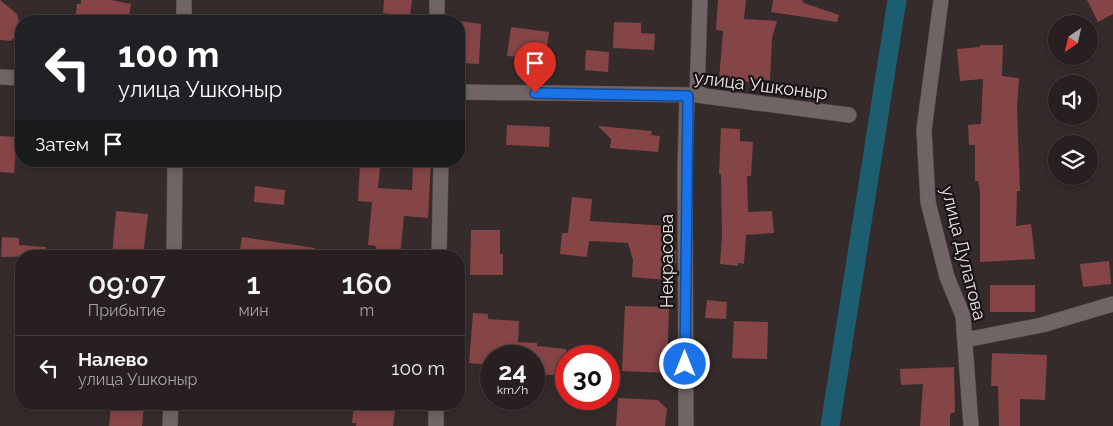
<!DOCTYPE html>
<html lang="ru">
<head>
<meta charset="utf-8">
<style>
	:root { --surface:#282020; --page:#342d2d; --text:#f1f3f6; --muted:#a5a3a5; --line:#443e3e }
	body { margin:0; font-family:Raleway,sans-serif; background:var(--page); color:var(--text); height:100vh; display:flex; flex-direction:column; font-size:19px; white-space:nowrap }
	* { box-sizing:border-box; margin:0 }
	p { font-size:16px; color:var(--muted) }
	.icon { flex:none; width:28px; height:28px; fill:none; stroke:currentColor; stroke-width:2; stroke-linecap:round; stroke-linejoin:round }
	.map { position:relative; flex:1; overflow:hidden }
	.drawer { position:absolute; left:15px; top:250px; width:450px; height:160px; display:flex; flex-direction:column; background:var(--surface); border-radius:20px; box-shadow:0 2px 8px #0003,0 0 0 1px var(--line) }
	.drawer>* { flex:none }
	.hud { position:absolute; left:15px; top:15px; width:450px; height:152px; border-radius:20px; box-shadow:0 2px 8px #0003,0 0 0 1px var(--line); background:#202124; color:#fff; overflow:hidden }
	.needle { width:32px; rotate:214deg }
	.buttons { position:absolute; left:1048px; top:15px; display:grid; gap:10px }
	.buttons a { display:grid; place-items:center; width:50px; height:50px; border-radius:50%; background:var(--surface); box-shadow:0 2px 8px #0003,0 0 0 1px var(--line); font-size:25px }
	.speed { position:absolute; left:480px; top:345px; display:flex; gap:10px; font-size:25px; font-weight:700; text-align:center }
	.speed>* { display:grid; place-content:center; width:65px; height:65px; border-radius:50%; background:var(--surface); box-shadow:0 2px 8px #0003,0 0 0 1px var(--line); line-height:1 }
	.speed small { font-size:12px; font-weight:400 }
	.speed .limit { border:8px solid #d22; background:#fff; color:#111 }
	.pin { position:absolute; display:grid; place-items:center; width:42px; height:42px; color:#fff; margin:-51px -21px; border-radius:50% 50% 50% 0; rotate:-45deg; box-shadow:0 0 5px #0007 }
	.pin .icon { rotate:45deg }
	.me { position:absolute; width:55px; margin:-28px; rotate:0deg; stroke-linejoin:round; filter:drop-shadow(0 0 4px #0008) }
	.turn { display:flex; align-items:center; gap:18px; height:105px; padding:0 20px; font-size:22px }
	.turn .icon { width:65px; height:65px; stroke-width:2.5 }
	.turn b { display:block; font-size:35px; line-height:42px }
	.then { display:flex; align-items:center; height:48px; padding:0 20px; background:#0003; gap:10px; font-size:19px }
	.eta { display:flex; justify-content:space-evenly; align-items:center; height:85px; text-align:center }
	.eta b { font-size:30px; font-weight:600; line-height:35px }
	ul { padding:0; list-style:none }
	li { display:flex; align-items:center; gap:15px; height:65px; padding:0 20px; border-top:1px solid var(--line) }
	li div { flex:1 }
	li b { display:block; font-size:19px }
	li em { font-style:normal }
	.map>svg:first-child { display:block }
</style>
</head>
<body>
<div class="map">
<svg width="1113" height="426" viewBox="0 0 1113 426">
	<rect width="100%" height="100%" fill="#352b2a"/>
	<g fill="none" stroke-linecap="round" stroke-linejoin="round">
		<path stroke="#1c5d6f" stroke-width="19" d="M 830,426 L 897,0"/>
	</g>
	<path fill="#854546" d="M 0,0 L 17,14 L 19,21 L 16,36 L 11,41 L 0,40 Z
		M 81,0 L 111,0 L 131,4 L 128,21 L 75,21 L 77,4 L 81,4 Z
		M 384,0 L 412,0 L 410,16 L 383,13 Z
		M 718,0 L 746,0 L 744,19 L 777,21 L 772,38 L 770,80 L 755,79 L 755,82 L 719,80 L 723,31 L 716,30 Z
		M 773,0 L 802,0 L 804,3 L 839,15 L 837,22 L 771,12 Z
		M 1087,0 L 1113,0 L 1113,14 L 1098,22 Z
		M 460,21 L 481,24 L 479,64 L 459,63 Z
		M 614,22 L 641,23 L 641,33 L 655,34 L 654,50 L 613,48 Z
		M 511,27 L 549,32 L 545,60 L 507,56 Z
		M 980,45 L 1003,45 L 1002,76 L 1019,78 L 1017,108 L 1020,191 L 1017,191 L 1016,226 L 1031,224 L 1035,259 L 980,262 L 980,191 L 978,181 L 975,181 L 975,145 L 969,145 L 968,125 L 981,124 L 983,79 L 960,81 L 957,49 L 980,47 Z
		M 586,50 L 609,52 L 608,72 L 585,70 Z
		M 507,125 L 550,127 L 549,147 L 506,145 Z
		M 598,126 L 652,131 L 651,135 L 660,136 L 658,152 L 610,148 L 611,139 Z
		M 721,128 L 740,129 L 740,141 L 753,142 L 751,176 L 747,176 L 748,212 L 772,211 L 774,233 L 746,235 L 744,264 L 738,263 L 738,266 L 720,264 L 722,235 L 721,174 L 719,174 Z
		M 0,136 L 17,137 L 14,173 L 0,172 Z
		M 413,161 L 431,161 L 428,218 L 404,216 L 400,256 L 375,256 L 376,246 L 368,245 L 372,202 L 358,201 L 360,166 L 380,167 L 378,188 L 412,190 Z
		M 255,186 L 285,190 L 284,205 L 254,202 Z
		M 572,197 L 592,199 L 590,221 L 668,226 L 667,249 L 676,250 L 676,263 L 669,263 L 667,280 L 632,277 L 633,260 L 628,243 L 589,241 L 587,257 L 560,254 L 562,233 L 568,233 Z
		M 116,211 L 148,214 L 143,256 L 112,256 Z
		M 471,230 L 500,230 L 500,254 L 503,254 L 503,275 L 470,275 Z
		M 2,237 L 19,238 L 19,245 L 46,247 L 45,256 L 1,257 Z
		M 242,237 L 315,248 L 315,256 L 239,256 Z
		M 1109,261 L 1111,284 L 1083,287 L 1080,264 Z
		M 990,285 L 1035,285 L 1035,312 L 990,312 Z
		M 707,300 L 727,302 L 726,319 L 705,318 Z
		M 625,306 L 669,307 L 667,373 L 622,371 Z
		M 473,313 L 488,314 L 488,319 L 519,321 L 518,342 L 537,343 L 537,346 L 566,349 L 566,376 L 534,374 L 534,356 L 491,356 L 491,365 L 469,363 Z
		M 734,321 L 768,322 L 767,359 L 732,358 Z
		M 992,353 L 1047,355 L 1045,400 L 1020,399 L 1020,426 L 999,426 L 998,386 L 991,386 Z
		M 954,367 L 955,412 L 950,414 L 950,426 L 920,426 L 923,384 L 901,385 L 900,369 Z
		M 618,398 L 658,400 L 667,409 L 665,426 L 616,426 Z
		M 111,404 L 144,405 L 142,426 L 109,426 Z
		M 354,404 L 396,404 L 393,426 L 356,426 L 356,423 L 352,423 Z"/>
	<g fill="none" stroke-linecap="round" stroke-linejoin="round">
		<g stroke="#534a49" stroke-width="16">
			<path id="street" d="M 941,0 L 924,130 L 928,202 L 947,277 L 963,316 L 971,426
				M 184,21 L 184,0
				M 437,21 L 437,0
				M 0,77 L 21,78
				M 459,92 L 697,95 L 849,115
				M 697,95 L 700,0
				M 174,256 L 175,161
				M 439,256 L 441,161
				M 965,340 L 1042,325 L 1113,304
				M 170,426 L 171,404
				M 436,426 L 436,404
				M 686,426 L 685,170 L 687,95"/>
		</g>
		<use href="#street" stroke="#706464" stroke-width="15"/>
	</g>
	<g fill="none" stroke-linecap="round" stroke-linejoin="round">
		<g stroke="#114b97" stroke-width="12">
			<path id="route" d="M 535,93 L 688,96 L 685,364"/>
		</g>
		<use href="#route" stroke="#1a73e8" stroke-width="9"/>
	</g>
	<g text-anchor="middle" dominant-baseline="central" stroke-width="4.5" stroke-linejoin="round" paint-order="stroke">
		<g font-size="18" fill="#ece5e4" stroke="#1a1515">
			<text transform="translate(761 85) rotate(7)">улица Ушконыр</text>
			<text transform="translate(964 253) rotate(76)">улица Дулатова</text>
			<text transform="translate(666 261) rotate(-90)">Некрасова</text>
		</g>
	</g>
</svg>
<div class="buttons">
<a><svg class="needle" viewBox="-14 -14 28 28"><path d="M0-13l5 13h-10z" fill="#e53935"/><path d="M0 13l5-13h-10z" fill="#a5a3a5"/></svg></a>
<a><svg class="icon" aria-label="sound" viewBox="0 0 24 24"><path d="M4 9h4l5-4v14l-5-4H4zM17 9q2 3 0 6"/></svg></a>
<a><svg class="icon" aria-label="layers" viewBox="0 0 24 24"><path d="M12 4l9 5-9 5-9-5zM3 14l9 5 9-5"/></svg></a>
</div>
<div class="speed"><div>24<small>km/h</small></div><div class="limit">30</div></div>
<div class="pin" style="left:535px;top:93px;background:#d93025"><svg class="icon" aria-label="arrive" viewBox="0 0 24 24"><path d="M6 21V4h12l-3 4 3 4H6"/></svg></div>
<svg class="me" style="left:685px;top:364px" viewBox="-20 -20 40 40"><circle r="17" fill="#1a73e8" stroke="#fff" stroke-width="3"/><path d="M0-11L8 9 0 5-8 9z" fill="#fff"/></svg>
<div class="hud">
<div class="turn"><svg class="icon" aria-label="left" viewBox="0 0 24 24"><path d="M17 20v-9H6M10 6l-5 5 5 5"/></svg><div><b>100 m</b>улица Ушконыр</div></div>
<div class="then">Затем<svg class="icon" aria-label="arrive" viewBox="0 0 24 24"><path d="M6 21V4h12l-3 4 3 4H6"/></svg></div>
</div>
<section class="drawer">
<div class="eta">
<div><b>09:07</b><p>Прибытие</p></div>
<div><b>1</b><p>мин</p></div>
<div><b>160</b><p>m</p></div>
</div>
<ul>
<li><svg class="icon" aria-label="left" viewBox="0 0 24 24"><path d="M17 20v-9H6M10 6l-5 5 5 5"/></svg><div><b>Налево</b><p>улица Ушконыр</p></div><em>100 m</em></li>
</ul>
</section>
</div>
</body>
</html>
